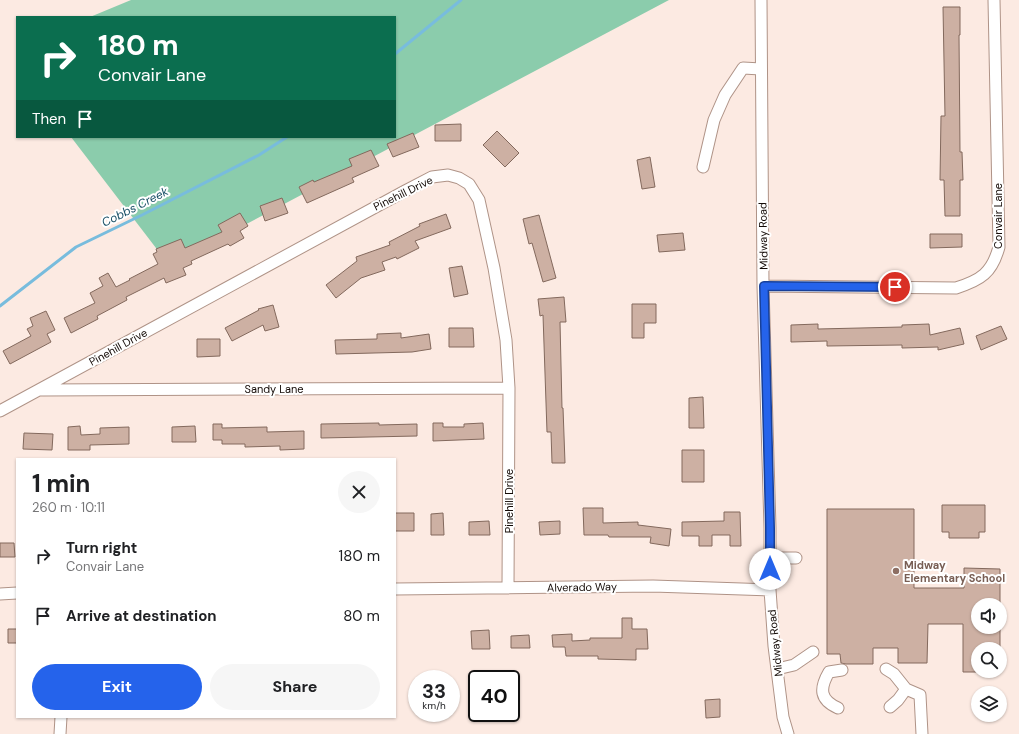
<!DOCTYPE html>
<html lang="en">
<head>
<meta charset="utf-8">
<style>
	:root { --surface:#fff; --page:#f6f6f6; --text:#202124; --muted:#757577; --accent:#2563eb }
	body { margin:0; font-family:"DM Sans",sans-serif; background:var(--page); color:var(--text); height:100vh; display:flex; flex-direction:column; font-size:15px; white-space:nowrap }
	* { box-sizing:border-box; margin:0 }
	p { font-size:13px; color:var(--muted) }
	.icon { flex:none; width:22px; height:22px; fill:none; stroke:currentColor; stroke-width:2; stroke-linecap:round; stroke-linejoin:round }
	.map { position:relative; flex:1; overflow:hidden }
	.drawer { position:absolute; left:16px; top:458px; width:380px; height:260px; display:flex; flex-direction:column; background:var(--surface); border-radius:0px; box-shadow:0 1px 3px #0004 }
	.drawer>* { flex:none }
	.top-card { position:absolute; left:16px; top:16px; width:380px; height:122px; border-radius:0px; box-shadow:0 1px 3px #0004; background:#0b6e4f; color:#fff; overflow:hidden }
	.controls { position:absolute; left:971px; top:598px; display:grid; gap:8px }
	.controls a { display:grid; place-items:center; width:36px; height:36px; border-radius:50%; background:var(--surface); box-shadow:0 1px 3px #0004; font-size:20px }
	.speed { position:absolute; left:408px; top:670px; display:flex; gap:8px; font-size:20px; font-weight:700; text-align:center }
	.speed>* { display:grid; place-content:center; width:52px; height:52px; border-radius:50%; background:var(--surface); box-shadow:0 1px 3px #0004; line-height:1 }
	.speed small { font-size:10px; font-weight:400 }
	.speed .limit { border:2px solid #111; border-radius:6px; background:#fff; color:#111 }
	.pin { position:absolute; display:grid; place-items:center; width:34px; height:34px; color:#fff; margin:-17px; border:2px solid #fff; border-radius:50%; box-shadow:0 1px 4px #0007 }
	.me { position:absolute; width:44px; margin:-22px; rotate:0deg; stroke-linejoin:round; filter:drop-shadow(0 0 3px #0008) }
	.turn { display:flex; align-items:center; gap:14px; height:84px; padding:0 16px; font-size:18px }
	.turn .icon { width:52px; height:52px; stroke-width:2.5 }
	.turn b { display:block; font-size:28px; line-height:34px }
	.then { display:flex; align-items:center; height:38px; padding:0 16px; background:#0003; gap:8px; font-size:15px }
	.round { display:grid; place-items:center; flex:none; width:42px; height:42px; border-radius:21px; background:var(--page) }
	.headline { display:flex; align-items:center; justify-content:space-between; height:68px; padding:0 16px }
	h1 { font-size:24px; font-weight:700; line-height:30px }
	.cta { display:flex; gap:8px; margin-top:auto; padding:8px 16px }
	.cta a { flex:1; height:46px; border-radius:24px; background:var(--accent); color:#fff; font-size:16px; font-weight:700; line-height:46px; text-align:center }
	.cta a+a { background:var(--page); color:var(--text) }
	ul { padding:0; list-style:none }
	li { display:flex; align-items:center; gap:12px; height:60px; padding:0 16px }
	li div { flex:1 }
	li b { display:block; font-size:15px }
	li em { font-style:normal }
	.map>svg:first-child { display:block }
</style>
</head>
<body>
<div class="map">
<svg width="1019" height="734" viewBox="0 0 1019 734">
	<rect width="100%" height="100%" fill="#fceae2"/>
	<path fill="#8bccac" d="M 131,0 L 669,0 L 169,265 L 71,137 L 395,137 L 395,17 L 90,17 Z"/>
	<g fill="none" stroke-linecap="round" stroke-linejoin="round">
		<path stroke="#78bcdd" stroke-width="3" d="M 395,54 L 461,0
			M 0,306 L 76,247 L 142,215 L 259,155 L 287,137"/>
	</g>
	<path fill="#cdb0a3" stroke="#83695d" d="M 943,7 L 960,7 L 960,35 L 959,35 L 960,152 L 962,152 L 963,180 L 960,180 L 960,216 L 945,216 L 944,180 L 940,180 L 941,116 L 945,116 Z
		M 461,124 L 461,141 L 435,141 L 435,125 Z
		M 497,131 L 519,153 L 505,167 L 483,145 Z
		M 413,133 L 419,147 L 393,157 L 387,144 Z
		M 371,150 L 379,166 L 352,178 L 354,182 L 307,203 L 299,187 L 313,180 L 314,182 L 352,166 L 349,159 Z
		M 650,157 L 655,187 L 642,189 L 637,160 Z
		M 282,198 L 288,213 L 265,221 L 260,206 Z
		M 240,213 L 248,226 L 240,231 L 244,238 L 230,246 L 228,244 L 191,261 L 192,264 L 183,268 L 186,275 L 166,283 L 164,278 L 126,297 L 127,300 L 97,316 L 98,319 L 71,333 L 64,318 L 95,303 L 90,293 L 103,286 L 99,278 L 108,273 L 116,287 L 130,280 L 129,279 L 158,264 L 153,254 L 157,252 L 156,249 L 181,239 L 185,248 L 222,232 L 218,225 Z
		M 446,214 L 451,228 L 415,241 L 419,248 L 397,259 L 396,257 L 382,262 L 385,270 L 361,278 L 336,298 L 326,285 L 357,261 L 356,257 L 390,245 L 389,242 L 420,226 L 419,224 Z
		M 539,215 L 556,278 L 543,282 L 532,243 L 529,244 L 523,219 Z
		M 683,233 L 685,250 L 659,252 L 657,235 Z
		M 930,234 L 962,234 L 962,247 L 930,248 Z
		M 462,266 L 468,294 L 454,297 L 449,268 Z
		M 564,297 L 566,322 L 560,322 L 562,408 L 563,408 L 565,463 L 552,463 L 551,432 L 547,432 L 543,315 L 540,316 L 538,299 Z
		M 632,304 L 656,304 L 656,323 L 644,323 L 644,338 L 632,338 Z
		M 273,305 L 279,327 L 265,331 L 263,325 L 232,341 L 225,328 L 259,310 L 258,309 Z
		M 46,311 L 55,330 L 47,334 L 51,342 L 10,364 L 3,351 L 31,336 L 27,329 L 33,326 L 30,318 Z
		M 818,324 L 818,329 L 902,327 L 902,325 L 929,324 L 930,335 L 960,328 L 964,344 L 938,350 L 938,347 L 902,348 L 902,345 L 827,346 L 827,341 L 791,342 L 791,325 Z
		M 1001,326 L 1007,339 L 981,350 L 976,336 Z
		M 449,328 L 473,328 L 474,347 L 449,347 Z
		M 401,333 L 401,338 L 429,334 L 431,349 L 412,352 L 336,354 L 335,340 L 377,339 L 377,334 Z
		M 197,339 L 220,339 L 220,356 L 197,357 Z
		M 703,397 L 704,428 L 689,428 L 689,398 Z
		M 379,423 L 379,425 L 417,424 L 417,436 L 321,438 L 321,424 Z
		M 433,423 L 443,423 L 443,427 L 464,427 L 464,424 L 483,423 L 484,439 L 433,441 Z
		M 213,424 L 222,424 L 222,428 L 267,427 L 267,432 L 304,431 L 304,449 L 280,450 L 280,446 L 245,447 L 245,444 L 222,444 L 222,440 L 213,440 Z
		M 80,426 L 81,435 L 100,434 L 100,428 L 129,427 L 129,444 L 90,445 L 90,450 L 68,450 L 68,427 Z
		M 195,426 L 196,442 L 172,442 L 172,427 Z
		M 24,433 L 53,434 L 52,450 L 23,449 Z
		M 682,450 L 704,450 L 704,482 L 682,482 Z
		M 942,505 L 985,505 L 985,532 L 979,532 L 979,538 L 949,538 L 949,532 L 942,532 Z
		M 583,508 L 603,508 L 603,523 L 638,522 L 638,525 L 671,529 L 669,546 L 650,543 L 651,537 L 609,537 L 608,535 L 584,535 Z
		M 827,509 L 914,509 L 914,588 L 964,588 L 964,568 L 1000,569 L 1000,605 L 978,605 L 978,627 L 1000,627 L 1000,649 L 978,649 L 978,672 L 963,672 L 963,624 L 928,624 L 927,663 L 898,663 L 898,648 L 873,648 L 873,664 L 846,664 L 841,663 L 840,654 L 827,654 Z
		M 724,512 L 740,512 L 741,546 L 730,546 L 730,535 L 712,535 L 712,546 L 699,546 L 699,536 L 682,536 L 682,522 L 724,521 Z
		M 395,513 L 414,513 L 414,531 L 395,531 Z
		M 443,513 L 444,535 L 431,535 L 431,514 Z
		M 489,521 L 490,535 L 469,535 L 469,522 Z
		M 560,521 L 560,534 L 540,535 L 539,522 Z
		M 0,543 L 14,543 L 15,557 L 0,557 Z
		M 622,618 L 632,618 L 632,629 L 647,629 L 648,649 L 636,649 L 636,660 L 598,659 L 598,656 L 566,656 L 565,647 L 553,647 L 552,635 L 572,634 L 572,641 L 590,640 L 590,638 L 622,638 Z
		M 8,629 L 17,629 L 17,643 L 8,643 Z
		M 489,630 L 490,649 L 472,649 L 471,631 Z
		M 529,635 L 530,648 L 511,648 L 511,636 Z
		M 720,699 L 720,717 L 706,718 L 705,700 Z"/>
	<g fill="none" stroke-linecap="round" stroke-linejoin="round">
		<g stroke="#af9387" stroke-width="13">
			<path id="minor" d="M 761,0 L 763,286 L 770,528 L 770,590 L 774,646 L 783,717 L 788,734
				M 703,167 L 714,120 L 725,95 L 743,68 L 761,69
				M 763,286 L 956,288 C 981,280 992,273 999,247 L 994,0
				M 42,390 L 509,388
				M 0,411 L 405,191 L 432,177 L 448,175 L 459,178 L 469,184 L 479,200 L 494,268 L 506,340 L 509,388 L 508,588
				M 770,558 L 796,558
				M 395,589 L 653,586 L 770,590
				M 0,594 L 17,593
				M 777,669 L 794,665 L 813,652
				M 886,669 L 894,674 L 906,689 L 920,695 L 922,734
				M 890,707 L 898,700 L 906,689
				M 838,708 C 820,700 819,689 829,672 L 842,670
				M 60,734 L 61,717"/>
		</g>
		<use href="#minor" stroke="#fff" stroke-width="11"/>
	</g>
	<g fill="none" stroke-linecap="round" stroke-linejoin="round">
		<g stroke="#184099" stroke-width="10">
			<path id="route" d="M 770,569 L 770,528 L 764,286 L 895,287"/>
		</g>
		<use href="#route" stroke="#2563eb" stroke-width="7"/>
	</g>
	<circle fill="#8d6e63" stroke="#fff" stroke-width="1.5" cx="896" cy="571" r="4"/>
	<g text-anchor="middle" dominant-baseline="central" stroke-width="4" stroke-linejoin="round" paint-order="stroke">
		<g font-size="11" fill="#120905" stroke="#fff">
			<text transform="translate(403 193) rotate(-26)">Pinehill Drive</text>
			<text transform="translate(998 216) rotate(-90)">Convair Lane</text>
			<text transform="translate(763 236) rotate(-91)">Midway Road</text>
			<text transform="translate(118 347) rotate(-29)">Pinehill Drive</text>
			<text x="274" y="389">Sandy Lane</text>
			<text transform="translate(509 501) rotate(-90)">Pinehill Drive</text>
			<text transform="translate(582 587) rotate(-1)">Alverado Way</text>
			<text transform="translate(775 643) rotate(-96)">Midway Road</text>
		</g>
		<g font-size="11" font-weight="bold" fill="#785e54" stroke="#fff" text-anchor="start">
			<text x="904" y="565">Midway<tspan x="904" dy="13">Elementary School</tspan></text>
		</g>
		<g font-size="12" font-style="italic" fill="#164d64" stroke="#fff">
			<text transform="translate(135 207) rotate(-27)">Cobbs Creek</text>
		</g>
	</g>
</svg>
<div class="controls">
<a><svg class="icon" aria-label="sound" viewBox="0 0 24 24"><path d="M4 9h4l5-4v14l-5-4H4zM17 9q2 3 0 6"/></svg></a>
<a><svg class="icon" aria-label="search" viewBox="0 0 24 24"><circle cx="10" cy="10" r="6"/><path d="M15 15l6 6"/></svg></a>
<a><svg class="icon" aria-label="layers" viewBox="0 0 24 24"><path d="M12 4l9 5-9 5-9-5zM3 14l9 5 9-5"/></svg></a>
</div>
<div class="speed"><div>33<small>km/h</small></div><div class="limit">40</div></div>
<div class="pin" style="left:895px;top:287px;background:#d93025"><svg class="icon" aria-label="arrive" viewBox="0 0 24 24"><path d="M6 21V4h12l-3 4 3 4H6"/></svg></div>
<svg class="me" style="left:770px;top:569px" viewBox="-20 -20 40 40"><circle r="19" fill="#fff"/><path d="M0-13L10 11 0 6-10 11z" fill="#2563eb"/></svg>
<div class="top-card">
<div class="turn"><svg class="icon" aria-label="right" viewBox="0 0 24 24"><path d="M7 20v-9h11M14 6l5 5-5 5"/></svg><div><b>180 m</b>Convair Lane</div></div>
<div class="then">Then<svg class="icon" aria-label="arrive" viewBox="0 0 24 24"><path d="M6 21V4h12l-3 4 3 4H6"/></svg></div>
</div>
<section class="drawer">
<div class="headline"><div><h1>1 min</h1><p>260 m · 10:11</p></div><a class="round"><svg class="icon" aria-label="close" viewBox="0 0 24 24"><path d="M6 6l12 12M18 6L6 18"/></svg></a></div>
<ul>
<li><svg class="icon" aria-label="right" viewBox="0 0 24 24"><path d="M7 20v-9h11M14 6l5 5-5 5"/></svg><div><b>Turn right</b><p>Convair Lane</p></div><em>180 m</em></li>
<li><svg class="icon" aria-label="arrive" viewBox="0 0 24 24"><path d="M6 21V4h12l-3 4 3 4H6"/></svg><div><b>Arrive at destination</b></div><em>80 m</em></li>
</ul>
<div class="cta"><a>Exit</a><a>Share</a></div>
</section>
</div>
</body>
</html>
